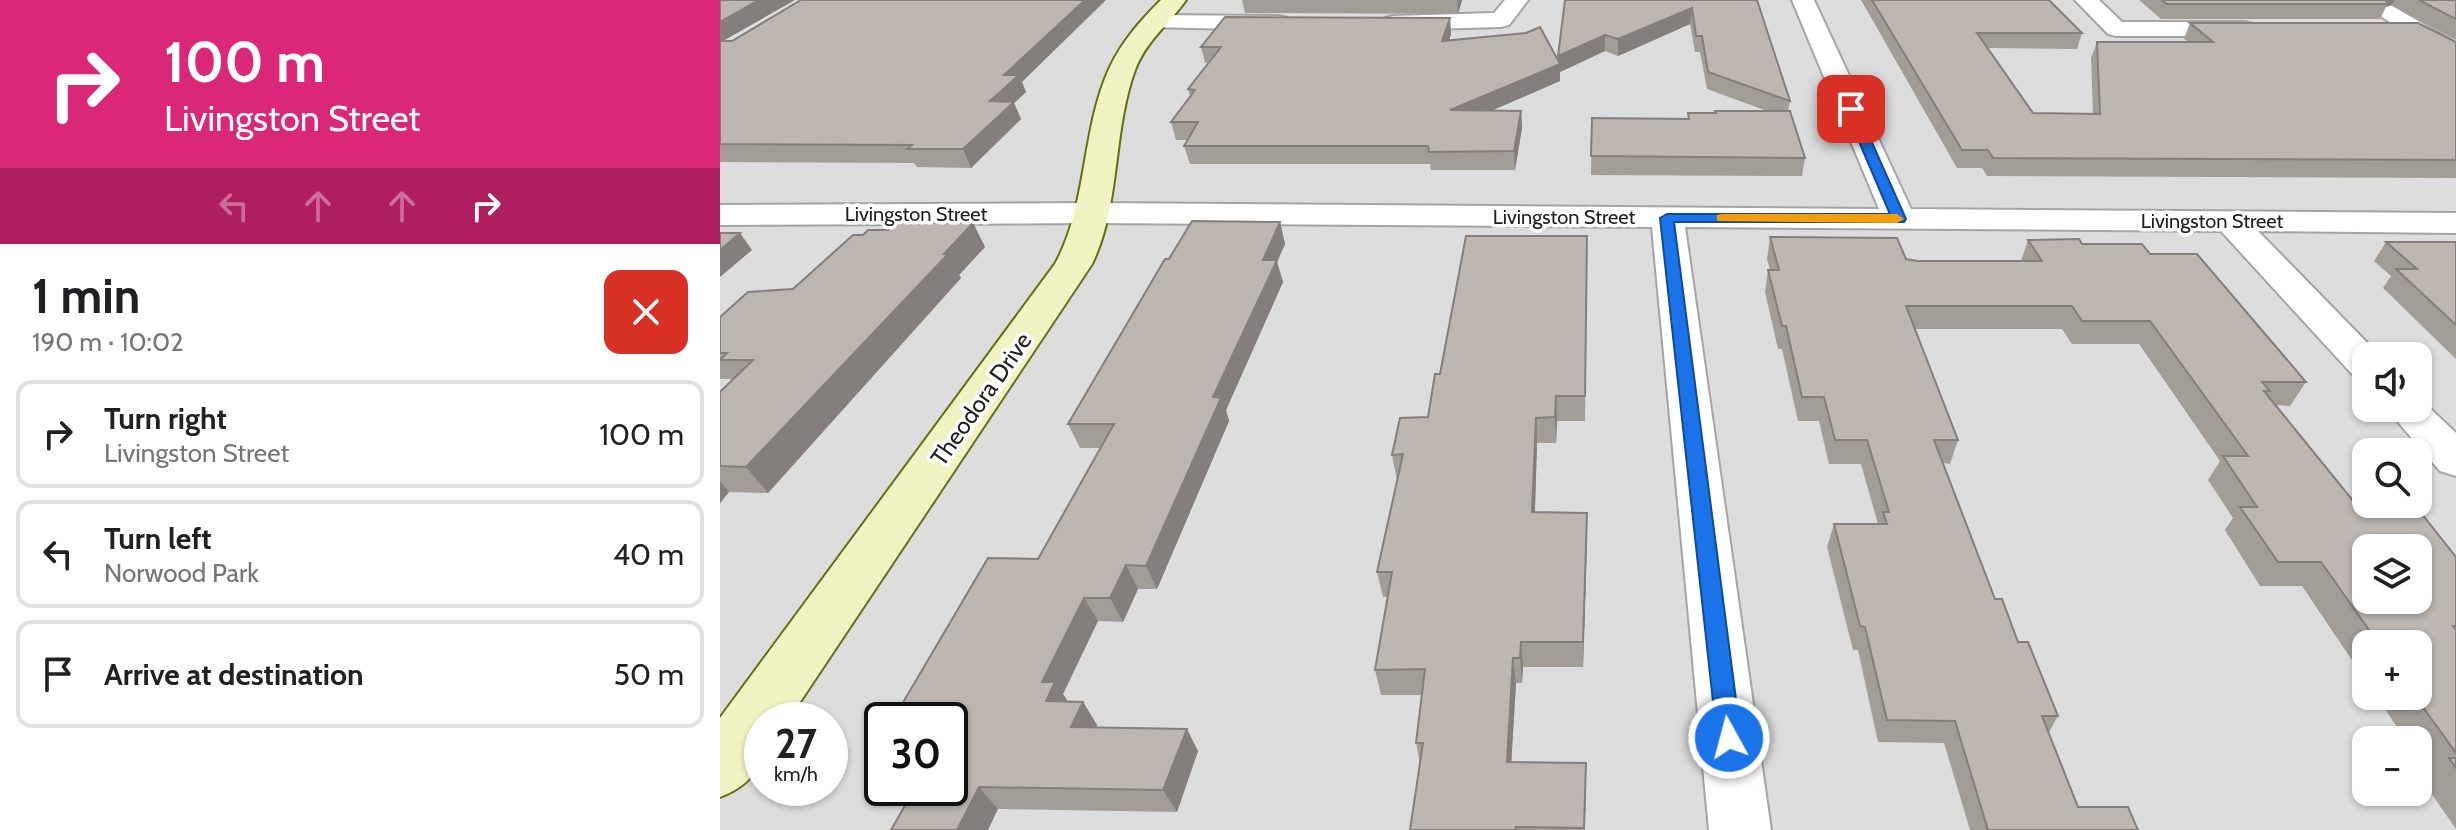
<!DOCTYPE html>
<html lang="en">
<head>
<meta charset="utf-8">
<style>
	:root { --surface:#fff; --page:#f6f6f6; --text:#202124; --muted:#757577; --line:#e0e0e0 }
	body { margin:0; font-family:Cabin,sans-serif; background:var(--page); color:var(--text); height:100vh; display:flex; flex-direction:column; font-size:30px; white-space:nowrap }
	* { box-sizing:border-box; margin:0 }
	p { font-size:26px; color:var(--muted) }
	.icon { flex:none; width:44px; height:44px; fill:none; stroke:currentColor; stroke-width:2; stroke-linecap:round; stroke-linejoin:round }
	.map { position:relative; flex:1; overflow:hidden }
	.drawer { display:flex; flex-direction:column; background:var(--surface); width:720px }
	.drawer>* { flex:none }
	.hud { background:#db2777; color:#fff; overflow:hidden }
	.tools { position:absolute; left:1632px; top:342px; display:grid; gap:16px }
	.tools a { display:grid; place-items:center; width:80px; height:80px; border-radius:16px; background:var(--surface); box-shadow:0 2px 6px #0004; font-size:40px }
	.speed { position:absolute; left:24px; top:702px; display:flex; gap:16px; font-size:40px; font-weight:700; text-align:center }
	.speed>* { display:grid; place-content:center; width:104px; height:104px; border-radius:50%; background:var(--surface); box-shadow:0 2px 6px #0004; line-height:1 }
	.speed small { font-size:20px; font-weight:400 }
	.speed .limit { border:4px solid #111; border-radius:12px; background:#fff; color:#111 }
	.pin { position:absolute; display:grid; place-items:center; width:68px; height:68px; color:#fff; margin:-34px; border-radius:16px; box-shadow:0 4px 12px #0006 }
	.me { position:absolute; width:88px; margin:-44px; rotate:353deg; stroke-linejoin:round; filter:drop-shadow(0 0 6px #0008) }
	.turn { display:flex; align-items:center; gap:28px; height:168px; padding:0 32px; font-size:36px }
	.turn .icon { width:104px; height:104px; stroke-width:2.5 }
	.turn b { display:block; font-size:56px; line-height:68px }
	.lanes { display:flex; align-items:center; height:76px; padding:0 32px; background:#0003; justify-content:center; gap:40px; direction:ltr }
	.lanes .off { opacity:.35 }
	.round { display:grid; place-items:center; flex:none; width:84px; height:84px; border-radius:16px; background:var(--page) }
	.headline { display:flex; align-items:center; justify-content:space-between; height:136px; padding:0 32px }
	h1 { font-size:48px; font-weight:800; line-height:60px }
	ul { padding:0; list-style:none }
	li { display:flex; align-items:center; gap:24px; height:108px; margin:0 16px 12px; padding:0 16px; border:4px solid var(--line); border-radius:16px }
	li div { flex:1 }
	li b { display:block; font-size:30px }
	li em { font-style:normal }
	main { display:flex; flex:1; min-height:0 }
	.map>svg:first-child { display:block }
</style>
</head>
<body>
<main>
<section class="drawer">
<div class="hud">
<div class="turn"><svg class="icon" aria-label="right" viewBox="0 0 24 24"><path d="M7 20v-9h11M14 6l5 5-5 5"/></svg><div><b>100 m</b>Livingston Street</div></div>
<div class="lanes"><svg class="icon off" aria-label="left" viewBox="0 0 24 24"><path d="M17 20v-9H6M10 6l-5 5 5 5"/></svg><svg class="icon off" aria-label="ahead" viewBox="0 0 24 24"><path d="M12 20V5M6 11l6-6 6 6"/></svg><svg class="icon off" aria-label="ahead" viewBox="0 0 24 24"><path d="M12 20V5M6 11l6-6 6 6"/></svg><svg class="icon" aria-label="right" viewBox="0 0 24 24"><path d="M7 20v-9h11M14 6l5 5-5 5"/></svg></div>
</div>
<div class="headline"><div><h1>1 min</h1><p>190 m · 10:02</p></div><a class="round" style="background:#d93025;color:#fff"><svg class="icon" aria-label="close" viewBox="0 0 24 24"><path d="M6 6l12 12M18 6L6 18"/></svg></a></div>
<ul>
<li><svg class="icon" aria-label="right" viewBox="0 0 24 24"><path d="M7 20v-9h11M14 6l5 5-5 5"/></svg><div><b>Turn right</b><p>Livingston Street</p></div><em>100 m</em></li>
<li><svg class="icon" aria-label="left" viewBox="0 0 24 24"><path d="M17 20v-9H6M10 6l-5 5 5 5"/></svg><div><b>Turn left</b><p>Norwood Park</p></div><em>40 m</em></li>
<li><svg class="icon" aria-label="arrive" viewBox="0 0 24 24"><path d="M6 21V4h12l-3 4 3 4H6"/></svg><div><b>Arrive at destination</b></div><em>50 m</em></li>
</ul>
</section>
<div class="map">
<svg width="1736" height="830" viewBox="0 0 1736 830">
	<rect width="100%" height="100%" fill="#f0ede8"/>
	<path fill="#dedddd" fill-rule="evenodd" d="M 0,0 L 1736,0 L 1736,830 L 0,830 ZM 1646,356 L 1698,356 L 1698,408 L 1646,408 ZM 1646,452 L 1698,452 L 1698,504 L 1646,504 ZM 1646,548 L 1698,548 L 1698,600 L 1646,600 ZM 1646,644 L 1698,644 L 1698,696 L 1646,696 ZM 42,720 L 110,720 L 110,788 L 42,788 ZM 162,720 L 230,720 L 230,788 L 162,788 ZM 1646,740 L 1698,740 L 1698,792 L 1646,792 Z"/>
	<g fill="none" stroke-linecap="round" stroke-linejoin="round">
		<g stroke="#a4a4a4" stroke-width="4">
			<path id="street" d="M 785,0 L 808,0 L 789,25 L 781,27 L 673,30 L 665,28 L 661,23 L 665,18 L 673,16 L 774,13 Z
				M 1072,0 L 1094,0 L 1191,209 L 1736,213 L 1736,233 L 1538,231 L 1660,356 L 1646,356 L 1646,377 L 1632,374 L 1501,231 L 965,227 L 1051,830 L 989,830 L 932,227 L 372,223 L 0,225 L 0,205 L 372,203 L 1159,209 Z
				M 1355,0 L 1379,0 L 1402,22 L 1525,22 L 1533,24 L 1537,29 L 1533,34 L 1525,36 L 1396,36 L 1388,34 Z
				M 1635,0 L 1662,0 L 1736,43 L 1736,60 L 1727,58 Z
				M 434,15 L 559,16 L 567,18 L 571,23 L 567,28 L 559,30 L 426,27 L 422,22 L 426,17 Z
				M 1698,397 L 1736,433 L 1736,476 L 1720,471 L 1666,408 L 1698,408 Z"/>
		</g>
		<g stroke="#636f10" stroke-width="4">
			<path id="secondary" d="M 441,0 L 466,0 C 448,25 426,41 415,70 C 392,133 401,204 372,264 L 68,720 L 42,720 C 42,760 41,781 0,797 L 0,718 L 335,264 C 368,204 361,131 389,69 C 402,41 420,21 441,0 Z"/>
		</g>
		<use href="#street" fill="#fff" fill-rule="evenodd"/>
		<use href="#secondary" fill="#f1f4c2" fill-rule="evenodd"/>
	</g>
	<path fill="#a39d98" d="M 0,0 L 4,41 L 302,82 L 306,92 L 294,103 L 301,119 L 251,168 L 197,167 L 194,163 L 0,162 Z
		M 522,0 L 742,0 L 738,14 L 525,13 Z
		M 845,0 L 1037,0 L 1070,101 L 1068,111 L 1085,158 L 1082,176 L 871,175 L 872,118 L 968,119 L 968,113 L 995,113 L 1047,111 L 987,89 L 980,52 L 975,52 L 970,24 L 898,56 L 885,51 L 840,72 L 840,81 L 772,110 L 801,111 L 802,128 L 795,170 L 711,170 L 710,164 L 470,164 L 464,146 L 467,140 L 456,140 L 451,122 L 470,96 L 468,89 L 489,63 L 485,63 L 481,47 L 730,18 L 731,34 L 729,40 L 838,61 Z
		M 1141,0 L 1329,0 L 1362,33 L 1357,49 L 1268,48 L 1313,113 L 1373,114 L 1371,58 L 1377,42 L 1468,42 L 1464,39 L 1470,23 L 1736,42 L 1736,178 L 1267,176 L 1262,168 L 1237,168 Z
		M 1419,0 L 1736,0 L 1736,40 L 1672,5 L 1666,7 L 1660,19 L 1441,19 Z
		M 560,222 L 565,244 L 557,262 L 563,282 L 506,410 L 509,421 L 437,589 L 418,589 L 403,622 L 378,621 L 343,694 L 348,702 L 363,702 L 377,725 L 376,727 L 478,751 L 457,812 L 278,809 L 230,788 L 230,720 L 186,720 L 178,711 L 318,559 L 381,448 L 360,448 L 348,424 L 449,259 Z
		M 253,223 L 265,247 L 239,275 L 241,278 L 48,493 L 9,492 L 0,503 L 0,392 L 14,379 L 0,379 L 0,317 L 73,289 L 143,235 L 169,230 Z
		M 867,236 L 865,421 L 837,421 L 836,443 L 817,443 L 815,512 L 867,538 L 863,667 L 803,667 L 802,683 L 796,683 L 791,762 L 866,763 L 865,830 L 690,830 L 700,763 L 696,743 L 702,695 L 661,695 L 655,670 L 668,597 L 663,597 L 657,572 L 677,480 L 672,455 L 708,417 L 720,374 Z
		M 1050,237 L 1198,261 L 1301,261 L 1308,240 L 1362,244 L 1430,254 L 1586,382 L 1570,406 L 1556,405 L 1634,502 L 1736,557 L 1736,829 L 1702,780 L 1709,774 L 1698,758 L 1698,740 L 1686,740 L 1656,696 L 1698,696 L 1698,644 L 1646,644 L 1646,681 L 1582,586 L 1540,586 L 1505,530 L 1513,518 L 1488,480 L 1500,461 L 1419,344 L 1352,344 L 1342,329 L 1195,329 L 1238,440 L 1230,464 L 1223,463 L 1275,599 L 1338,716 L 1329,732 L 1358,807 L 1418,830 L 1250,830 L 1224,743 L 1158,742 L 1138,650 L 1133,650 L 1107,547 L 1114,524 L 1158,524 L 1141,464 L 1109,464 L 1099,421 L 1078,421 L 1062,349 L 1058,349 L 1045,292 L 1048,270 L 1050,270 L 1047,259 Z
		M 1666,242 L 1736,242 L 1736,359 L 1663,288 L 1671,276 L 1654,261 Z"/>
	<path fill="#847f7c" d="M 39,0 L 75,0 L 3,41 L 0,45 L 0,22 Z
		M 365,0 L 386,0 L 302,82 L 306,92 L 294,103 L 301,119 L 251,168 L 243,149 L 284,75 Z
		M 737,0 L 742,0 L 738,14 Z
		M 1665,0 L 1675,0 L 1672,5 L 1666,7 L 1668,4 Z
		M 972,8 L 970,24 L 898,56 L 898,39 Z
		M 730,18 L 731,34 L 724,57 L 722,41 Z
		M 885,35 L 885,51 L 840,72 L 840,81 L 732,128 L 730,110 L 838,65 L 838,56 Z
		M 801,111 L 802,128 L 795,170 L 794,151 Z
		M 560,222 L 565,244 L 557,262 L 563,282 L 506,410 L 509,421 L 437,589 L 426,566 L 543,260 Z
		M 253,223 L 265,247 L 239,275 L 241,278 L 48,493 L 26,467 Z
		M 20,233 L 32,250 L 0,277 L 0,250 Z
		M 836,396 L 837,421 L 836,443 L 835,417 Z
		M 816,418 L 817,443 L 814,538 L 812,512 Z
		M 0,481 L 9,492 L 0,503 Z
		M 867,513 L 867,538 L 863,667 L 863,642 Z
		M 406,565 L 418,589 L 403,622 L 390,598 Z
		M 364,598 L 378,621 L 343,694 L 350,705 L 326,701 L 322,682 Z
		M 801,642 L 803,667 L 802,683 L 800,658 Z
		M 793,658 L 796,683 L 790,786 L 787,762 Z
		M 363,702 L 377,725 L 367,750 L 351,727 Z
		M 467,729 L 478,751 L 457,812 L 443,790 Z
		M 259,787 L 278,809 L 268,830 L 237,830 Z"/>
	<path fill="#bdb6b1" stroke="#847f7c" stroke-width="2" fill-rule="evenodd" d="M 0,0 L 39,0 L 0,22 Z
		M 81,0 L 365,0 L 284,75 L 299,75 L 270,101 L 294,102 L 243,149 L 187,149 L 192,145 L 0,144 L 0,41 L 12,41 Z
		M 845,0 L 1037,0 L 1070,101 L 988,72 L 982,36 L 976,36 L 972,8 L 898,39 L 885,35 L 838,56 Z
		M 1152,0 L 1329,0 L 1362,33 L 1257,33 L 1313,113 L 1380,114 L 1377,42 L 1493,42 L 1470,23 L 1698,23 L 1736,42 L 1736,160 L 1273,158 L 1268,150 L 1242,150 Z
		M 1442,0 L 1665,0 L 1668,4 L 1447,4 Z
		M 1699,0 L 1736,0 L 1736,19 Z
		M 505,17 L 730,18 L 722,41 L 806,33 L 820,27 L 840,64 L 730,110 L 801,111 L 794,151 L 709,152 L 708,146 L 464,146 L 478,122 L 451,122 L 475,90 L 468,89 L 501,47 L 481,47 Z
		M 995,111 L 1070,111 L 1085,158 L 871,156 L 872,118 L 969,119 L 968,113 L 996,113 Z
		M 472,221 L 560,222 L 543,260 L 557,260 L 493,397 L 501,398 L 426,566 L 406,565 L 390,598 L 364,598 L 322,682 L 335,682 L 326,701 L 363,702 L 351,727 L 467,729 L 443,790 L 259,787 L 237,830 L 171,830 L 195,788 L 230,788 L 230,725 L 237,712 L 178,711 L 268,558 L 318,559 L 394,424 L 348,424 L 445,259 L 449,259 Z
		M 177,222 L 253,223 L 224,254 L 228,254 L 26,467 L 0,466 L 0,392 L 33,360 L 0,360 L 7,353 L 0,353 L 0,317 L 28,292 L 73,289 L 133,235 L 143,235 L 148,230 L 169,230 Z
		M 0,233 L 20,233 L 0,250 Z
		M 746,236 L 867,236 L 865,396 L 836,396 L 835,417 L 816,418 L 812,512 L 867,513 L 863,642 L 801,642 L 800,658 L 793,658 L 787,762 L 866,763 L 864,828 L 796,827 L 795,830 L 690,830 L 703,743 L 696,743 L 705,669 L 655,670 L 672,572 L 657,572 L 683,454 L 672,455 L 680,418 L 708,417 L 715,374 L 720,374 Z
		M 1050,237 L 1177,238 L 1186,259 L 1198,261 L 1322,261 L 1308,240 L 1359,239 L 1362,244 L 1422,244 L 1430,254 L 1477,254 L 1586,382 L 1542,382 L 1550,391 L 1544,391 L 1634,502 L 1646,502 L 1646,504 L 1694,504 L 1736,557 L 1736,626 L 1733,626 L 1736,630 L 1736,753 L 1695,696 L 1698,696 L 1698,644 L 1659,644 L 1601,562 L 1558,562 L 1520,507 L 1537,507 L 1503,456 L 1528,456 L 1430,321 L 1362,321 L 1352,306 L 1186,306 L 1238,440 L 1214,440 L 1275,599 L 1282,599 L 1298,642 L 1308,642 L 1338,716 L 1322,716 L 1358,807 L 1408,807 L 1418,830 L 1268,830 L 1235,721 L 1167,720 L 1145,627 L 1140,626 L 1114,524 L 1167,524 L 1163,512 L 1169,512 L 1147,440 L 1115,440 L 1104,397 L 1082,397 L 1066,326 L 1062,326 L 1048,270 L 1059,270 ZM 1646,548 L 1698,548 L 1698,600 L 1646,600 Z
		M 1666,242 L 1736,242 L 1736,325 L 1676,269 L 1697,269 Z
		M 1729,758 L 1736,758 L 1736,768 Z"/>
	<path fill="#1a73e8" stroke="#114b97" stroke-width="2" d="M 1131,106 L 1137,109 L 1186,219 L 1184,222 L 954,222 L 1021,738 L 1018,746 L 1009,750 L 1000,746 L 997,738 L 940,218 L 947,214 L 1170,214 L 1125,109 Z"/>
	<path fill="#f59e0b" d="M 1002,214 L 1177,214 L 1184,219 L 1177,223 L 997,221 L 997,215 Z"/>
	<g text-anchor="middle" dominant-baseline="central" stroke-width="7" stroke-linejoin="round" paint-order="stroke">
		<g font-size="20" fill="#202020" stroke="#fff">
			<text x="196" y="214">Livingston Street</text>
			<text x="844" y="217">Livingston Street</text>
			<text x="1492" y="221">Livingston Street</text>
		</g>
		<g font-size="24" fill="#202020" stroke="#fff">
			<text transform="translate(261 399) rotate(-55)">Theodora Drive</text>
		</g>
	</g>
</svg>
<div class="tools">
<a><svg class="icon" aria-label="sound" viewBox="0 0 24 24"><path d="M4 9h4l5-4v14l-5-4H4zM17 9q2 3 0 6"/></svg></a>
<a><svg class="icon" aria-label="search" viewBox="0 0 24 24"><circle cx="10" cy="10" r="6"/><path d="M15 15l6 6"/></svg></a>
<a><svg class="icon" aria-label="layers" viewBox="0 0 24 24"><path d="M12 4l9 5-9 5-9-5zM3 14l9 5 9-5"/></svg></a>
<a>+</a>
<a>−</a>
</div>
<div class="speed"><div>27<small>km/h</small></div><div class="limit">30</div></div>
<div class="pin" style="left:1131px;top:109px;background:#d93025"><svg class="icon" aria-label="arrive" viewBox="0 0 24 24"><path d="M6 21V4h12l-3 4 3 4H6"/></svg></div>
<svg class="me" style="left:1009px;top:738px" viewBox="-20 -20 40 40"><circle r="17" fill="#1a73e8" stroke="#fff" stroke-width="3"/><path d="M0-11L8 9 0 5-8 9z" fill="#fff"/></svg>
</div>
</main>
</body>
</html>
